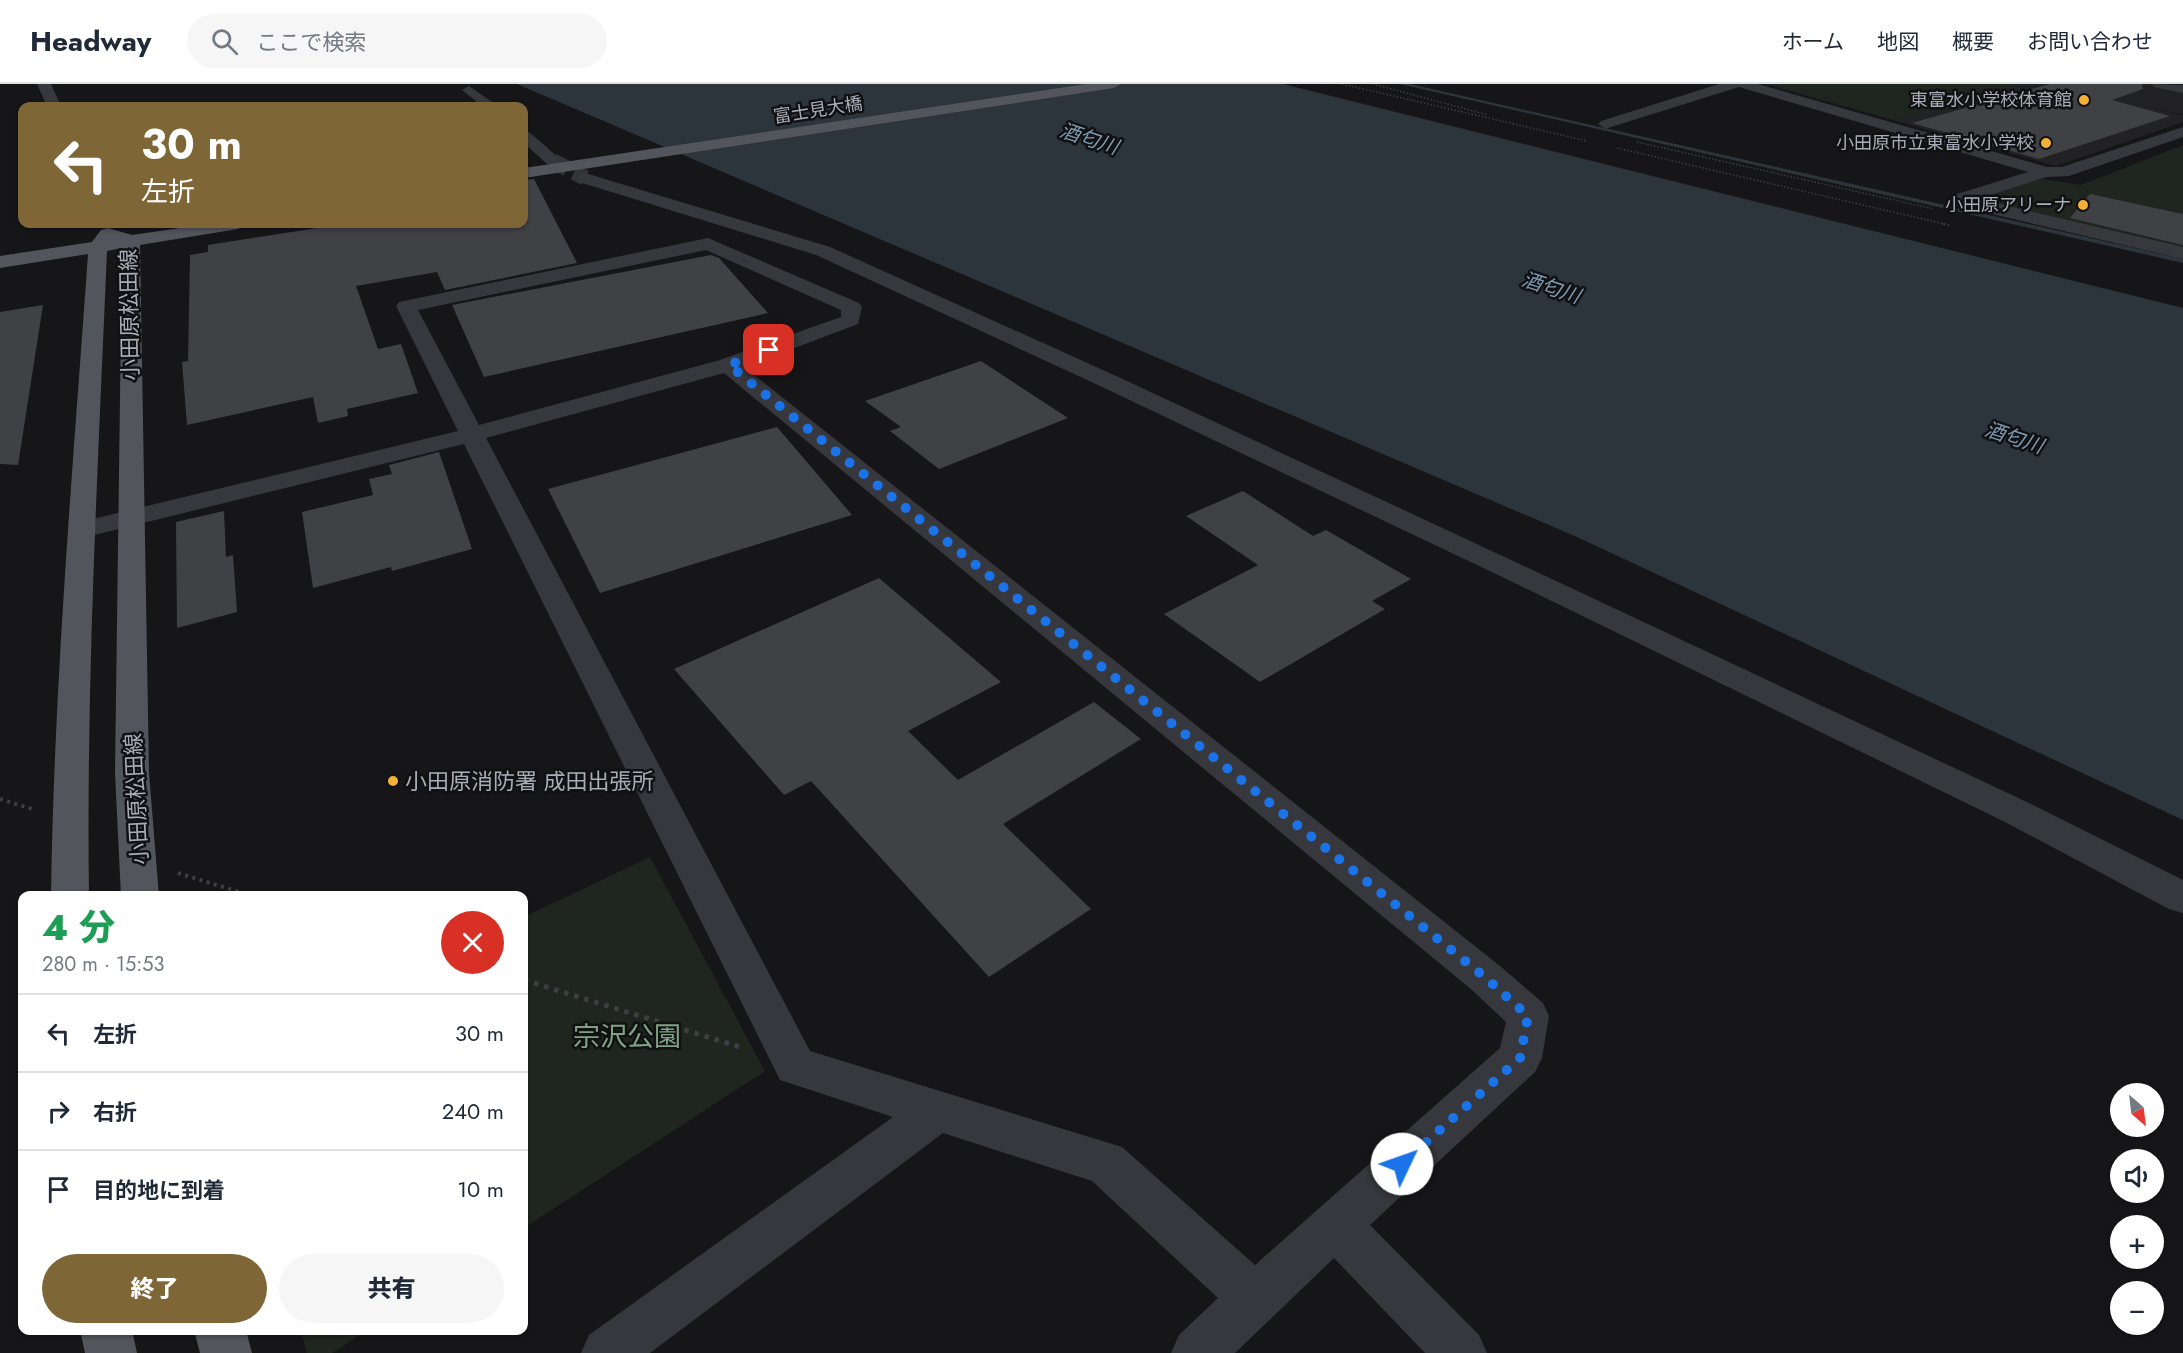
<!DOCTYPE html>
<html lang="ja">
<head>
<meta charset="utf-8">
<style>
	:root { --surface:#fff; --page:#f6f6f7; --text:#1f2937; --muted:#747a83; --line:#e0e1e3; --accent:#7e6636 }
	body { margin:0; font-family:Jost,"Noto Sans JP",sans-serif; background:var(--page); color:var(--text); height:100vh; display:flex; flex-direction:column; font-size:22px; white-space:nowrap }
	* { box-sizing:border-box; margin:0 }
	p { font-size:20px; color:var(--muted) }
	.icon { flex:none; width:33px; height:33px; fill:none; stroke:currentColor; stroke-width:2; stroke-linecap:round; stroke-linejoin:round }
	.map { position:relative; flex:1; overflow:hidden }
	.drawer { position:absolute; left:18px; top:807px; width:510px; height:444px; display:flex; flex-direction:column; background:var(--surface); border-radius:12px; box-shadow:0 2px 4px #0004 }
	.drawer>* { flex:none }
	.banner { position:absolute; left:18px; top:18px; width:510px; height:126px; border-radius:12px; box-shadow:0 2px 4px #0004; background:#7e6636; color:#fff; overflow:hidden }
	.needle { width:39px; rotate:152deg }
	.tools { position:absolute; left:2110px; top:999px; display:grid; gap:12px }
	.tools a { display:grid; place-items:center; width:54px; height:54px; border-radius:50%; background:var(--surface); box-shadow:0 2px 4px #0004; font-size:30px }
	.pin { position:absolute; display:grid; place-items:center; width:51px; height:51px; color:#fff; margin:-26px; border-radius:12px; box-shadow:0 3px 9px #0006 }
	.me { position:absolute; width:66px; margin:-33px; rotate:48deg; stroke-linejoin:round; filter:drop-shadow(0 0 4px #0008) }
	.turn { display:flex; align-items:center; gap:21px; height:126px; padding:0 24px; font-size:27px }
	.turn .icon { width:78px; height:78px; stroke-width:2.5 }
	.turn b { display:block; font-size:42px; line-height:51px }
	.round { display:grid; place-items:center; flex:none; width:63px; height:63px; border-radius:32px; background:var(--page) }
	.head { display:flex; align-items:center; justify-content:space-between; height:102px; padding:0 24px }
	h1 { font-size:36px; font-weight:800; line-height:45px; color:#1e9e55 }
	.action { display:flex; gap:12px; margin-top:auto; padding:12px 24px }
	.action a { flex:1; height:69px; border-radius:36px; background:var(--accent); color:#fff; font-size:24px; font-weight:800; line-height:69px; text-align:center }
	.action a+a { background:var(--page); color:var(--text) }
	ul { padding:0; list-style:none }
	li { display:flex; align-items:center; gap:18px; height:78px; padding:0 24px; border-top:2px solid var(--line) }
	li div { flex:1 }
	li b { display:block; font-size:22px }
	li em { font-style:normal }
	header { display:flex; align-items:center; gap:36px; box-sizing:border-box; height:84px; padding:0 30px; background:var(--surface); border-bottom:2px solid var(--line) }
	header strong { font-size:28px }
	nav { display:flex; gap:33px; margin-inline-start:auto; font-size:21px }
	.search { width:420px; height:54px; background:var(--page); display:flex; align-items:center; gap:15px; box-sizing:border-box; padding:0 21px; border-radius:33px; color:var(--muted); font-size:22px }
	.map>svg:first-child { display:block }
</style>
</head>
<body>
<header>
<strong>Headway</strong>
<div class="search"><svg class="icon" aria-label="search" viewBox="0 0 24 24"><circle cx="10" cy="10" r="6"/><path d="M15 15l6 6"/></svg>ここで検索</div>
<nav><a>ホーム</a><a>地図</a><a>概要</a><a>お問い合わせ</a></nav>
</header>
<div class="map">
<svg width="2183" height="1269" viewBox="0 0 2183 1269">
	<rect width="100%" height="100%" fill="#161618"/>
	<path fill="#222225" d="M 1765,0 L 2152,0 L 2183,7 L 2183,30 L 2148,23 L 2183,31 L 2183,38 L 2056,82 Z"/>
	<path fill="#1e261f" d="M 1769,0 L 2024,0 L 1894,36 Z
		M 2183,61 L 2183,174 L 1983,128 L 1983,113 L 2042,95 L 2081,101 Z
		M 650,773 L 765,987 L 524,1144 L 524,833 Z
		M 301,1247 L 301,1246 L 366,1247 L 332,1269 L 307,1269 Z"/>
	<path fill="#2c353c" d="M 517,0 L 1283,0 L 2183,224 L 2183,736 L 1577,453 Z"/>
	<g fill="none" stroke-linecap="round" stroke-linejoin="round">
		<path fill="#2c353c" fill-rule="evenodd" d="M 1400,0 L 1410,0 L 2183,175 L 2183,179 Z"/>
	</g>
	<path fill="#404145" d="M 2050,0 L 2142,0 L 2143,5 L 2112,16 L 2170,32 L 2039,75 L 1912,39 Z
		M 534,95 L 577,179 L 445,206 L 437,188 L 356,202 L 378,265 L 401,260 L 418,309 L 347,325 L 348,332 L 318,339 L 313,313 L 187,341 L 182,278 L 188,277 L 190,171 L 208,168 L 208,161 L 343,140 L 524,140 L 524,96 Z
		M 2090,110 L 2183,130 L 2183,161 L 2070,134 Z
		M 711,171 L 719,174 L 768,229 L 484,293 L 452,221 Z
		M 43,221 L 18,381 L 0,380 L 0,228 Z
		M 981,277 L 1068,334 L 939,385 L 890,347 L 901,343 L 865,317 Z
		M 777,343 L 852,431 L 600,509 L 548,405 Z
		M 439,368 L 472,465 L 392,487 L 391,483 L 313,504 L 302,428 L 373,411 L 369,395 L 392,390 L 389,381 Z
		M 1243,407 L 1313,452 L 1326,446 L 1411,495 L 1372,517 L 1385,525 L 1260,598 L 1164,530 L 1258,481 L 1186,432 Z
		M 224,427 L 226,473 L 233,471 L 237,528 L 177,544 L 176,438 Z
		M 879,494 L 1001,598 L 908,647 L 958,696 L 1094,618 L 1141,655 L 1003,740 L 1091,825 L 989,893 L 811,697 L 784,711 L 674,585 Z"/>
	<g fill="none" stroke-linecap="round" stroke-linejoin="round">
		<path stroke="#333438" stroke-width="16" stroke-dasharray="16 8" stroke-linecap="butt" d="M 553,77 L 585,94"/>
		<path stroke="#3d3f44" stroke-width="1.5" stroke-dasharray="1.5 2" stroke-linecap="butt" d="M 1342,0 L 1587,57
			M 1373,0 L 1488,31
			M 1637,58 L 1934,125
			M 1617,64 L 1949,141"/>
		<path stroke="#3d3f44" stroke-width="2" stroke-dasharray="2 3" stroke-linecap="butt" d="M 1943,140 L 1949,141"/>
		<path stroke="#3d3f44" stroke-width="4" stroke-dasharray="3 4.5" stroke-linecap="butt" d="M 0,715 L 32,725
			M 178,789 L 252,812"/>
		<path stroke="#3d3f44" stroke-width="5" stroke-dasharray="4.5 6" stroke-linecap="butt" d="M 524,896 L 740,963"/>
		<path fill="#37383d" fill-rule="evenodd" d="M 37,0 L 51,0 L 61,22 L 47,22 Z
			M 1719,0 L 1758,0 L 2047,83 L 2062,83 L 2183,43 L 2183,53 L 2069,92 L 2047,93 L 1978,115 L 2183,163 L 2183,175 L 1988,129 L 1954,119 L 1951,115 L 1954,111 L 2028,88 L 1739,3 L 1611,43 L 1606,45 L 1598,40 L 1601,37 Z
			M 2152,0 L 2183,1 L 2183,9 L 2154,3 Z
			M 469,2 L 498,22 L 482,22 L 462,6 Z
			M 524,46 L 529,48 L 559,74 L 561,77 L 559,80 L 547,80 L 524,59 Z
			M 585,89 L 830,163 L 1114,291 L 1537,488 L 2029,719 L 2183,796 L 2183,829 L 2169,825 L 2003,737 L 1517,500 L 1098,301 L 816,171 L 579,98 L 577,94 L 579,90 Z
			M 708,154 L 859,219 L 862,223 L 858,240 L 744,283 L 1500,882 L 1543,919 L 1549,932 L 1542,974 L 1535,988 L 1370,1141 L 1479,1251 L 1487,1269 L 1425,1269 L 1334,1174 L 1235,1269 L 1171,1269 L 1179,1251 L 1218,1214 L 1092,1097 L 943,1049 L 650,1269 L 581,1269 L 589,1251 L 893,1033 L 780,996 L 464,360 L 82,454 L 72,452 L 68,446 L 72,440 L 458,347 L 396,222 L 399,218 ZM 706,166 L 841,226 L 841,233 L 720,276 L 479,341 L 418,226 ZM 724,289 L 1472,906 L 1506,938 L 1500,964 L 1255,1181 L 1122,1063 L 810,967 L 486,354 Z"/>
		<path fill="#53555c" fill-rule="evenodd" d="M 1086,0 L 1121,0 L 1114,4 L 524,94 L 524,84 Z
			M 207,140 L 247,140 L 238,145 L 140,161 L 149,689 L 159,812 L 121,812 L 115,689 L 122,164 L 107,167 C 98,381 86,597 89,812 L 51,812 C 54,597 73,383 88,170 L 0,184 L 0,172 L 92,158 L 101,146 L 108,144 L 132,151 Z
			M 80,1246 L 132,1246 L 137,1269 L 85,1269 Z
			M 194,1246 L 246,1246 L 252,1269 L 200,1269 Z"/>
	</g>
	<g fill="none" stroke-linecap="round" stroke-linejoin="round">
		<path stroke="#1a73e8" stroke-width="10" stroke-dasharray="0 18" d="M 769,266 L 729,281 L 1486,894 L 1528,932 L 1520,974 L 1402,1080"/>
	</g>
	<g fill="#f2b134" stroke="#111113" stroke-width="2">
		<circle cx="2084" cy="16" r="6"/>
		<circle cx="2046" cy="59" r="6"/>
		<circle cx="2083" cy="121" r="6"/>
		<circle cx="393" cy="697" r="6"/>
	</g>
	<g text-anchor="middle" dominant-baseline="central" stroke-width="5" stroke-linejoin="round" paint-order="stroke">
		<g font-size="18" fill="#a8adb8" stroke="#111113" text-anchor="end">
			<text x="2072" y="16">東富水小学校体育館</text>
			<text x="2034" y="59">小田原市立東富水小学校</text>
			<text x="2071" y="121">小田原アリーナ</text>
		</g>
		<g font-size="18" fill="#a8adb8" stroke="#111113">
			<text transform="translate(818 26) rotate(-9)">富士見大橋</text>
		</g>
		<g font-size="20" font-style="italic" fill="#7f9bb3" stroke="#111113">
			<text transform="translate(1089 55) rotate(18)">酒匂川</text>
			<text transform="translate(1551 204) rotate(18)">酒匂川</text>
			<text transform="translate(2014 354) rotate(18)">酒匂川</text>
		</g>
		<g font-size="22" fill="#a8adb8" stroke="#111113">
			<text transform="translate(129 231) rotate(-91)">小田原松田線</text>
			<text transform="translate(136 715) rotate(-93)">小田原松田線</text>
		</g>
		<g font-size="22" fill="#a8adb8" stroke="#111113" text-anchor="start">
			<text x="405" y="697">小田原消防署 成田出張所</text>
		</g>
		<g font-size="27" fill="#7fa381" stroke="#111113">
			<text x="627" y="952">宗沢公園</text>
		</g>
	</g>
</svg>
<div class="tools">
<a><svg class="needle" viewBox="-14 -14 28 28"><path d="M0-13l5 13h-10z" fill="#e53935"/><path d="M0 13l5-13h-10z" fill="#747a83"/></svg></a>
<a><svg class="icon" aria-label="sound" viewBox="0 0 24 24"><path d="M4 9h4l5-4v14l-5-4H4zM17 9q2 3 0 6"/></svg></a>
<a>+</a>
<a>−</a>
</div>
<div class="pin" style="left:769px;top:266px;background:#d93025"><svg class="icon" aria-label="arrive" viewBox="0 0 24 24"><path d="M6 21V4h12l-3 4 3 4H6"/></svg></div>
<svg class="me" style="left:1402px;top:1080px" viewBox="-20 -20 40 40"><circle r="19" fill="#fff"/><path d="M0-13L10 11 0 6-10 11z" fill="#1a73e8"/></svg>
<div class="banner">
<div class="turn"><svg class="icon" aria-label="left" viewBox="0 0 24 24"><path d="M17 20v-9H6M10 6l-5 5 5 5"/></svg><div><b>30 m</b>左折</div></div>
</div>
<section class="drawer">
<div class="head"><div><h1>4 分</h1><p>280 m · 15:53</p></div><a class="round" style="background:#d93025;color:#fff"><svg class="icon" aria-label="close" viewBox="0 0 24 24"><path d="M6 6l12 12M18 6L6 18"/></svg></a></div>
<ul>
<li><svg class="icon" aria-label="left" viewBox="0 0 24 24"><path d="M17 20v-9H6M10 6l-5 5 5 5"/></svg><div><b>左折</b></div><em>30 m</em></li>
<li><svg class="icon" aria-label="right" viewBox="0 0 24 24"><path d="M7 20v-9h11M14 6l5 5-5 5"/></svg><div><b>右折</b></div><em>240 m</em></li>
<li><svg class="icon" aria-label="arrive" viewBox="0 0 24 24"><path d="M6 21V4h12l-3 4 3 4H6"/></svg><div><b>目的地に到着</b></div><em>10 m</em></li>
</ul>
<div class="action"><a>終了</a><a>共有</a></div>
</section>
</div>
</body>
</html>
